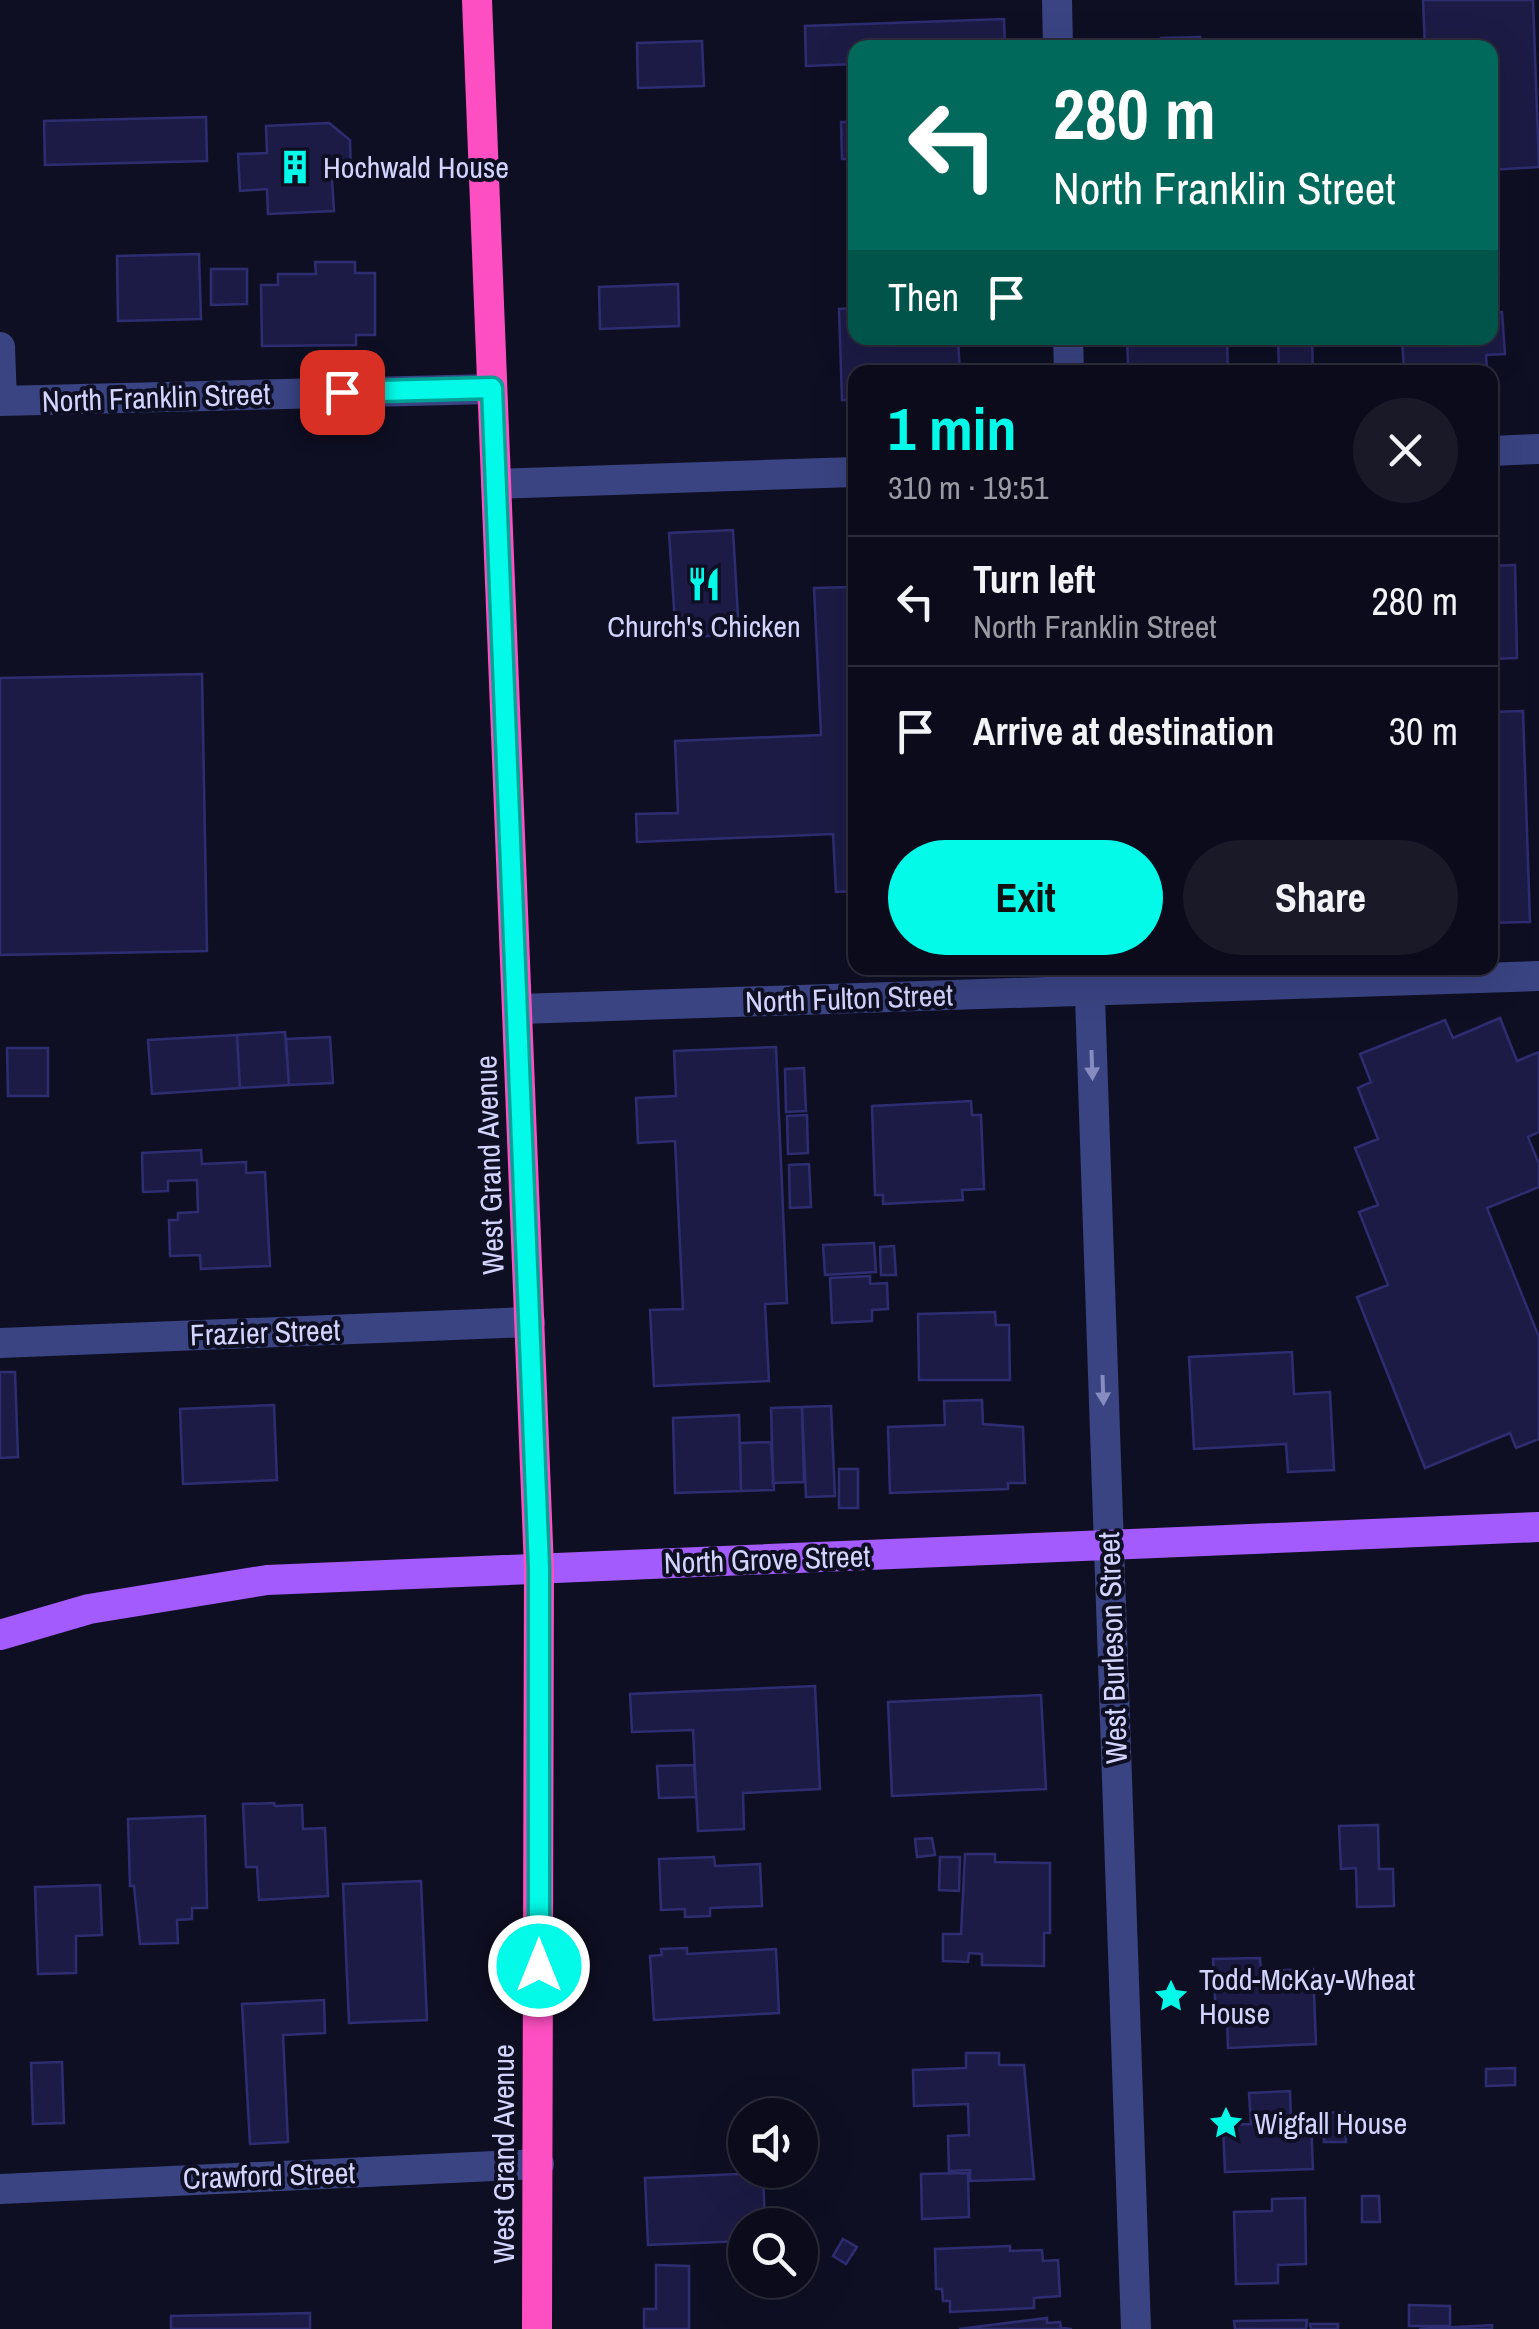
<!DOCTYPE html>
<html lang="en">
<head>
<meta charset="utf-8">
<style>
	:root { --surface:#0b0b1b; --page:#191928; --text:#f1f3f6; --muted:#9a9ba3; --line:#2b2b3a; --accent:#03fae8 }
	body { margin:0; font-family:"Archivo Narrow",sans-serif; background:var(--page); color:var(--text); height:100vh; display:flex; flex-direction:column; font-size:38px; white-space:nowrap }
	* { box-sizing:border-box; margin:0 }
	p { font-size:32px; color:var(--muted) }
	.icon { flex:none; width:55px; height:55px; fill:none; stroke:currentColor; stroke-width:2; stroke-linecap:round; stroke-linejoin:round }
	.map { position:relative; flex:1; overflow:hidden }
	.side { position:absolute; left:848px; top:365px; width:650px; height:610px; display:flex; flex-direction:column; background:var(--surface); border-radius:20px; box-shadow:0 10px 40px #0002,0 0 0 2px var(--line) }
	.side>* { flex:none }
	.banner { position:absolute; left:848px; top:40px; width:650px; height:305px; border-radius:20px; box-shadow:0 10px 40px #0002,0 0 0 2px var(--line); background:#00695c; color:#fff; overflow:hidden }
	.fabs { position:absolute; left:728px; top:2098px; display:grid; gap:20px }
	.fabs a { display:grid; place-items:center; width:90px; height:90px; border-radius:50%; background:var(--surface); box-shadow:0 10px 40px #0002,0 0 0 2px var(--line); font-size:50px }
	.pin { position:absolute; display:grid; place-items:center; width:85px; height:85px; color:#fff; margin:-42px; border-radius:20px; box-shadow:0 5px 15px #0006 }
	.me { position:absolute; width:110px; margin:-55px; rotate:0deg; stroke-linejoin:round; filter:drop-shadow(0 0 8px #0008) }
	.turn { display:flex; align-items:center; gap:35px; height:210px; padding:0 40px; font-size:45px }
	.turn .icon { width:130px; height:130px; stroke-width:2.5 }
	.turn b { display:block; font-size:70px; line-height:85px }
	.then { display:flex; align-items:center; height:95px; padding:0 40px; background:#0003; gap:20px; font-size:38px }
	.round { display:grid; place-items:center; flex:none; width:105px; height:105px; border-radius:52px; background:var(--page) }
	.headline { display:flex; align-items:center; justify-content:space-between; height:170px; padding:0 40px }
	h1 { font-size:60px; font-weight:800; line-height:75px; color:var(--accent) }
	.action { display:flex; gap:20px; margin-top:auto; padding:20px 40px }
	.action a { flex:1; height:115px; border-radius:60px; background:var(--accent); color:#111; font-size:40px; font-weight:800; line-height:115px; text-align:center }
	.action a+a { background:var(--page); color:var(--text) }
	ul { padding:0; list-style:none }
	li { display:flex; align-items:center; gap:30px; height:130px; padding:0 40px; border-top:2px solid var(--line) }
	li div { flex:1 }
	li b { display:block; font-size:38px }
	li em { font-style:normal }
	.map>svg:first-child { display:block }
</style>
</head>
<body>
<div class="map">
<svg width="1539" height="2329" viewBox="0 0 1539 2329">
	<rect width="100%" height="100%" fill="#0f0f24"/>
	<path fill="#1c1b45" stroke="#2f2d71" stroke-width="2.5" d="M 1423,0 L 1533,0 L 1539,167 L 1490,170 L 1490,48 L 1425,48 Z
		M 1004,19 L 1005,48 L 855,48 L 855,64 L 806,66 L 805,26 Z
		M 1200,37 L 1200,48 L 1161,48 L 1161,38 Z
		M 702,41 L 704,86 L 638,88 L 637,43 Z
		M 206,117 L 207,161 L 45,165 L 44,121 Z
		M 841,122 L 855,122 L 855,159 L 842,159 Z
		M 329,123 L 350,140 L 351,179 L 332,179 L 334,211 L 268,214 L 267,189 L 240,191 L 238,154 L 267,153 L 266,126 Z
		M 1490,212 L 1496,212 L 1499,276 L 1490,277 Z
		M 199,254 L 201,319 L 118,321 L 117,256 Z
		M 315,262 L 355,262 L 355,273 L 375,273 L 375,335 L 356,335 L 356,345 L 262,346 L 261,285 L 278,285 L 278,274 L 316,274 Z
		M 211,269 L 247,269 L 247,304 L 211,305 Z
		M 678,284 L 679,326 L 600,329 L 599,287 Z
		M 855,308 L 855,338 L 958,338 L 960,372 L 855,372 L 855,400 L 842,400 L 839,309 Z
		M 1502,312 L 1505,354 L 1486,355 L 1487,368 L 1404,372 L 1402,338 L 1490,338 L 1490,313 Z
		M 1127,338 L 1227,338 L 1228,372 L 1144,372 L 1143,364 L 1128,365 Z
		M 1278,338 L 1312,338 L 1313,372 L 1279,372 Z
		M 733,530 L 739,634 L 676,638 L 669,533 Z
		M 1515,565 L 1517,658 L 1490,659 L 1490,566 Z
		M 855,587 L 855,891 L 836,892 L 833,834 L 637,842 L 636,814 L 678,813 L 675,741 L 821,735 L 814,588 Z
		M 202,674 L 207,951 L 0,955 L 0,678 Z
		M 1523,711 L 1530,922 L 1490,923 L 1490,712 Z
		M 1500,1018 L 1517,1061 L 1539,1052 L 1539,1132 L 1528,1137 L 1539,1164 L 1539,1187 L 1487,1208 L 1539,1337 L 1539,1439 L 1516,1448 L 1510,1433 L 1425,1468 L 1357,1297 L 1388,1285 L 1359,1212 L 1378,1205 L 1355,1148 L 1378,1139 L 1358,1088 L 1371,1082 L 1360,1054 L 1445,1020 L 1453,1038 Z
		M 285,1032 L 289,1085 L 240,1088 L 237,1035 Z
		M 237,1035 L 240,1088 L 152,1094 L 148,1040 Z
		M 330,1037 L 333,1083 L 289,1085 L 286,1039 Z
		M 776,1047 L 787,1303 L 765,1304 L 769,1381 L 654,1386 L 650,1310 L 683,1309 L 675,1141 L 638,1143 L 636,1098 L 676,1096 L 674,1051 Z
		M 7,1048 L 48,1048 L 48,1096 L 8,1096 Z
		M 804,1068 L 806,1111 L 786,1112 L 785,1069 Z
		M 971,1101 L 972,1115 L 981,1115 L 984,1189 L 962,1190 L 963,1200 L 883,1204 L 883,1195 L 875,1195 L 872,1106 Z
		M 807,1115 L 808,1153 L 788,1154 L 787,1116 Z
		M 201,1150 L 202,1164 L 246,1162 L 246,1173 L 265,1172 L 270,1266 L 201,1269 L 200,1255 L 170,1256 L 169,1220 L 178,1220 L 178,1213 L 198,1212 L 197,1180 L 168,1181 L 168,1191 L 143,1192 L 142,1153 Z
		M 809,1164 L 811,1207 L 790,1208 L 789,1165 Z
		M 874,1243 L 876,1272 L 825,1275 L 823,1245 Z
		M 894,1246 L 896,1275 L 881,1275 L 880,1247 Z
		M 870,1276 L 870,1284 L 887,1283 L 888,1309 L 872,1310 L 872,1321 L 832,1323 L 830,1278 Z
		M 995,1312 L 996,1325 L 1009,1325 L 1010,1380 L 919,1380 L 918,1314 Z
		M 1292,1352 L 1294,1394 L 1330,1392 L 1334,1470 L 1288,1472 L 1286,1444 L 1194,1449 L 1189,1357 Z
		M 0,1372 L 15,1372 L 18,1457 L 0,1458 Z
		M 982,1400 L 983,1424 L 1023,1427 L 1025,1483 L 1008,1483 L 1008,1489 L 890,1493 L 888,1427 L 945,1425 L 944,1401 Z
		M 274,1405 L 277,1480 L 183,1484 L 180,1409 Z
		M 831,1406 L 835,1496 L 806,1497 L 802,1407 Z
		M 802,1407 L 804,1482 L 773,1483 L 771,1408 Z
		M 739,1415 L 741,1491 L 675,1493 L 673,1418 Z
		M 771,1442 L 774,1490 L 741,1491 L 740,1443 Z
		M 839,1469 L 858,1469 L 858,1508 L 839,1508 Z
		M 815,1686 L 820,1789 L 743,1793 L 744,1829 L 698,1831 L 693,1730 L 632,1732 L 630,1694 Z
		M 1041,1695 L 1046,1789 L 892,1796 L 888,1702 Z
		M 694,1765 L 696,1797 L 659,1798 L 657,1766 Z
		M 274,1803 L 275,1806 L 302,1805 L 303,1829 L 325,1828 L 328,1896 L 259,1900 L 257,1867 L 246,1867 L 243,1804 Z
		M 205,1816 L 207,1908 L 192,1908 L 192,1919 L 177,1920 L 178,1943 L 140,1944 L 134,1886 L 130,1886 L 128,1819 Z
		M 1378,1825 L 1379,1869 L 1393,1869 L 1394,1906 L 1357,1907 L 1356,1868 L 1341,1869 L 1339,1826 Z
		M 932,1838 L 935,1855 L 917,1857 L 915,1839 Z
		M 965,1854 L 995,1854 L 995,1862 L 1050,1863 L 1050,1933 L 1044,1933 L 1044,1966 L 982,1965 L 982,1954 L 969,1953 L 968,1962 L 943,1961 L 943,1934 L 961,1934 Z
		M 714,1857 L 715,1866 L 760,1864 L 762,1906 L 710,1908 L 710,1916 L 685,1917 L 685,1909 L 661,1910 L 659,1859 Z
		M 940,1857 L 960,1857 L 959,1891 L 939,1890 Z
		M 421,1881 L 427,2020 L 349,2023 L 343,1884 Z
		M 100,1885 L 102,1935 L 76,1936 L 76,1973 L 38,1974 L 35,1887 Z
		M 687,1948 L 687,1954 L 776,1949 L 779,2013 L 654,2020 L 650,1956 L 662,1955 L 661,1949 Z
		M 1260,1958 L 1261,1971 L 1313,1969 L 1316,2044 L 1228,2048 L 1227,2017 L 1216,2018 L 1213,1959 Z
		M 324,2000 L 325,2033 L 283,2035 L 288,2142 L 250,2144 L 242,2004 Z
		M 966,2053 L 999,2053 L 999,2065 L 1024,2065 L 1034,2179 L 970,2181 L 970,2170 L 949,2171 L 948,2136 L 969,2135 L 968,2104 L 914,2106 L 913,2070 L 966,2068 Z
		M 62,2062 L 64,2123 L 33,2124 L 31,2063 Z
		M 1515,2068 L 1515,2085 L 1486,2086 L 1486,2069 Z
		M 1290,2091 L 1291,2123 L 1311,2122 L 1313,2169 L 1225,2172 L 1223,2125 L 1251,2124 L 1249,2093 Z
		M 1345,2112 L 1346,2142 L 1324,2142 L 1324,2113 Z
		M 763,2173 L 765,2225 L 745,2225 L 745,2241 L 648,2245 L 645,2178 Z
		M 968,2173 L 969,2217 L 922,2219 L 921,2174 Z
		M 1362,2196 L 1379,2196 L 1380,2222 L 1362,2222 Z
		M 1305,2198 L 1306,2264 L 1278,2265 L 1278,2283 L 1236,2284 L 1234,2212 L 1272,2211 L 1272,2199 Z
		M 843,2239 L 857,2247 L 846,2264 L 833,2256 Z
		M 1010,2246 L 1010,2251 L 1042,2250 L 1043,2261 L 1058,2260 L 1060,2296 L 1034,2298 L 1034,2308 L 950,2312 L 950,2301 L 943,2301 L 942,2289 L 936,2289 L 935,2249 Z
		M 656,2265 L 689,2266 L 689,2329 L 644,2329 L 644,2309 L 656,2309 Z
		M 1409,2305 L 1450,2306 L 1450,2326 L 1409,2326 Z
		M 310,2313 L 310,2329 L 171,2329 L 171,2316 Z
		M 1047,2318 L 1047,2323 L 1060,2322 L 1061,2328 L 1072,2329 L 959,2329 Z
		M 1307,2320 L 1306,2329 L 1235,2329 L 1234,2321 Z
		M 1310,2324 L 1338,2324 L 1338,2329 L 1311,2329 Z
		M 1492,2325 L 1492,2329 L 1419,2329 Z"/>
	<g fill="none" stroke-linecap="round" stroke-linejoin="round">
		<path stroke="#3a4483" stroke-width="30" d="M 1057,0 L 1058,48
			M 1068,338 L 1069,372
			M 0,347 L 2,401
			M 0,401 L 492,389
			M 1490,451 L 1539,449
			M 496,484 L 855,472
			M 1089,968 L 1136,2329
			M 519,1009 L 1539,976
			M 0,1343 L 530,1322
			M 0,2189 L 539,2164"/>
		<path stroke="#a45bfd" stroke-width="30" d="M 0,1635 L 89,1609 L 267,1580 L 1539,1527"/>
		<path stroke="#fd4fc1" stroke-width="30" d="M 477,0 L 539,1569 L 537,2329"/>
	</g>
	<defs><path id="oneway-solid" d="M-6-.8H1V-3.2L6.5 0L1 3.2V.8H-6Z" transform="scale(2.5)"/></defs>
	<g fill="#868cc0">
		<use href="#oneway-solid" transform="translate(1092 1065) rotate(88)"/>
		<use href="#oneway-solid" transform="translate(1103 1390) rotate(88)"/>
	</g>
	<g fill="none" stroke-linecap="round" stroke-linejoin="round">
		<g stroke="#02a297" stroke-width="25">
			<path id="route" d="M 342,392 L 492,388 L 539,1568 L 539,1966"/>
		</g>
		<use href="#route" stroke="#03fae8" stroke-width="18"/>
	</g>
	<defs>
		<g id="building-bare" transform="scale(2.7)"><path d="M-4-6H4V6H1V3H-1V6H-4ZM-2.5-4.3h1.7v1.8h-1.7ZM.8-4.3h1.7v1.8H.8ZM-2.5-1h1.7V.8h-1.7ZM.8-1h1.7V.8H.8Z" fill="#03fae8" stroke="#0f0f24" stroke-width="2.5" paint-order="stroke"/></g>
		<g id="restaurant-bare" transform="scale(2.7)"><path d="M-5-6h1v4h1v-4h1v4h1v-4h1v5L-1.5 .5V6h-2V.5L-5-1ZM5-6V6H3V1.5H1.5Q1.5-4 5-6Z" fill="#03fae8" stroke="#0f0f24" stroke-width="2.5" paint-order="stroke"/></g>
		<g id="sight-bare" transform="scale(2.7)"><path d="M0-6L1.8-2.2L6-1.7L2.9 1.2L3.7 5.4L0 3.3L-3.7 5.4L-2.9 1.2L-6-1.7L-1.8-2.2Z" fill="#03fae8" stroke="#0f0f24" stroke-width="2.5" paint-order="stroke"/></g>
	</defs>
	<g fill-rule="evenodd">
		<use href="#building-bare" x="295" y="167"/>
		<use href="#restaurant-bare" x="704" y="584"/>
		<use href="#sight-bare" x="1171" y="1996"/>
		<use href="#sight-bare" x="1226" y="2123"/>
	</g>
	<g text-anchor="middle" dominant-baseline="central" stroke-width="8" stroke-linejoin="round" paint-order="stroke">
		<g font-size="30" fill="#d3d5fe" stroke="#0f0f24" text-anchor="start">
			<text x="323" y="167">Hochwald House</text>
			<text x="704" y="626" text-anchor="middle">Church's Chicken</text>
			<text x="1199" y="1979">Todd-McKay-Wheat<tspan x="1199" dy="34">House</tspan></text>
			<text x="1254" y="2123">Wigfall House</text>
		</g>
		<g font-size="30" fill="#d3d5fe" stroke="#0f0f24">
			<text transform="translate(156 397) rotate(-2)">North Franklin Street</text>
			<text transform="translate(849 998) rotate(-2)">North Fulton Street</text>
			<text transform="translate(489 1165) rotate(-92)">West Grand Avenue</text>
			<text transform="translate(265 1332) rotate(-2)">Frazier Street</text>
			<text transform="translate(767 1559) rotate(-2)">North Grove Street</text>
			<text transform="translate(1112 1648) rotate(-92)">West Burleson Street</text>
			<text transform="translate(503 2154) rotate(-90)">West Grand Avenue</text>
			<text transform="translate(269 2175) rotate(-2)">Crawford Street</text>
		</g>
	</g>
</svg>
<div class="fabs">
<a><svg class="icon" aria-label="sound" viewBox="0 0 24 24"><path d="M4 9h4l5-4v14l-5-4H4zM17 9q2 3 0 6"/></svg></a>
<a><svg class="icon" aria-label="search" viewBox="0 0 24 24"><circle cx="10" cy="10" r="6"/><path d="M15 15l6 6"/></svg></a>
</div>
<div class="pin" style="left:342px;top:392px;background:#d93025"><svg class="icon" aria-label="arrive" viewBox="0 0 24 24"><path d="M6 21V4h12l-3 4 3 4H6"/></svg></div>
<svg class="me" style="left:539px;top:1966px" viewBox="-20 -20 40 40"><circle r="17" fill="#03fae8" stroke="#fff" stroke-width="3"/><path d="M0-11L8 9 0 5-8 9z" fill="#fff"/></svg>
<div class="banner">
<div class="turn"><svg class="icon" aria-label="left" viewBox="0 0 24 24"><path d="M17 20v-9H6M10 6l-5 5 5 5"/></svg><div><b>280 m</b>North Franklin Street</div></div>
<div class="then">Then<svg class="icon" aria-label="arrive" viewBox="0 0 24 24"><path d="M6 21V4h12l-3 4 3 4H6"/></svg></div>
</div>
<section class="side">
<div class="headline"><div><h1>1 min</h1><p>310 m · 19:51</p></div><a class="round"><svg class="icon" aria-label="close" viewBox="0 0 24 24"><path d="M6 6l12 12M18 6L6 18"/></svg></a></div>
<ul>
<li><svg class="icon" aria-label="left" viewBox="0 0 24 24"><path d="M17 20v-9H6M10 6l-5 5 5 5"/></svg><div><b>Turn left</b><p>North Franklin Street</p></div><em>280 m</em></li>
<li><svg class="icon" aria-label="arrive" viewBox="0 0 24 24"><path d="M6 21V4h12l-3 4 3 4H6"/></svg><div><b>Arrive at destination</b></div><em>30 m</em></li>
</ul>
<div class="action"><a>Exit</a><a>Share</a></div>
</section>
</div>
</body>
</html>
